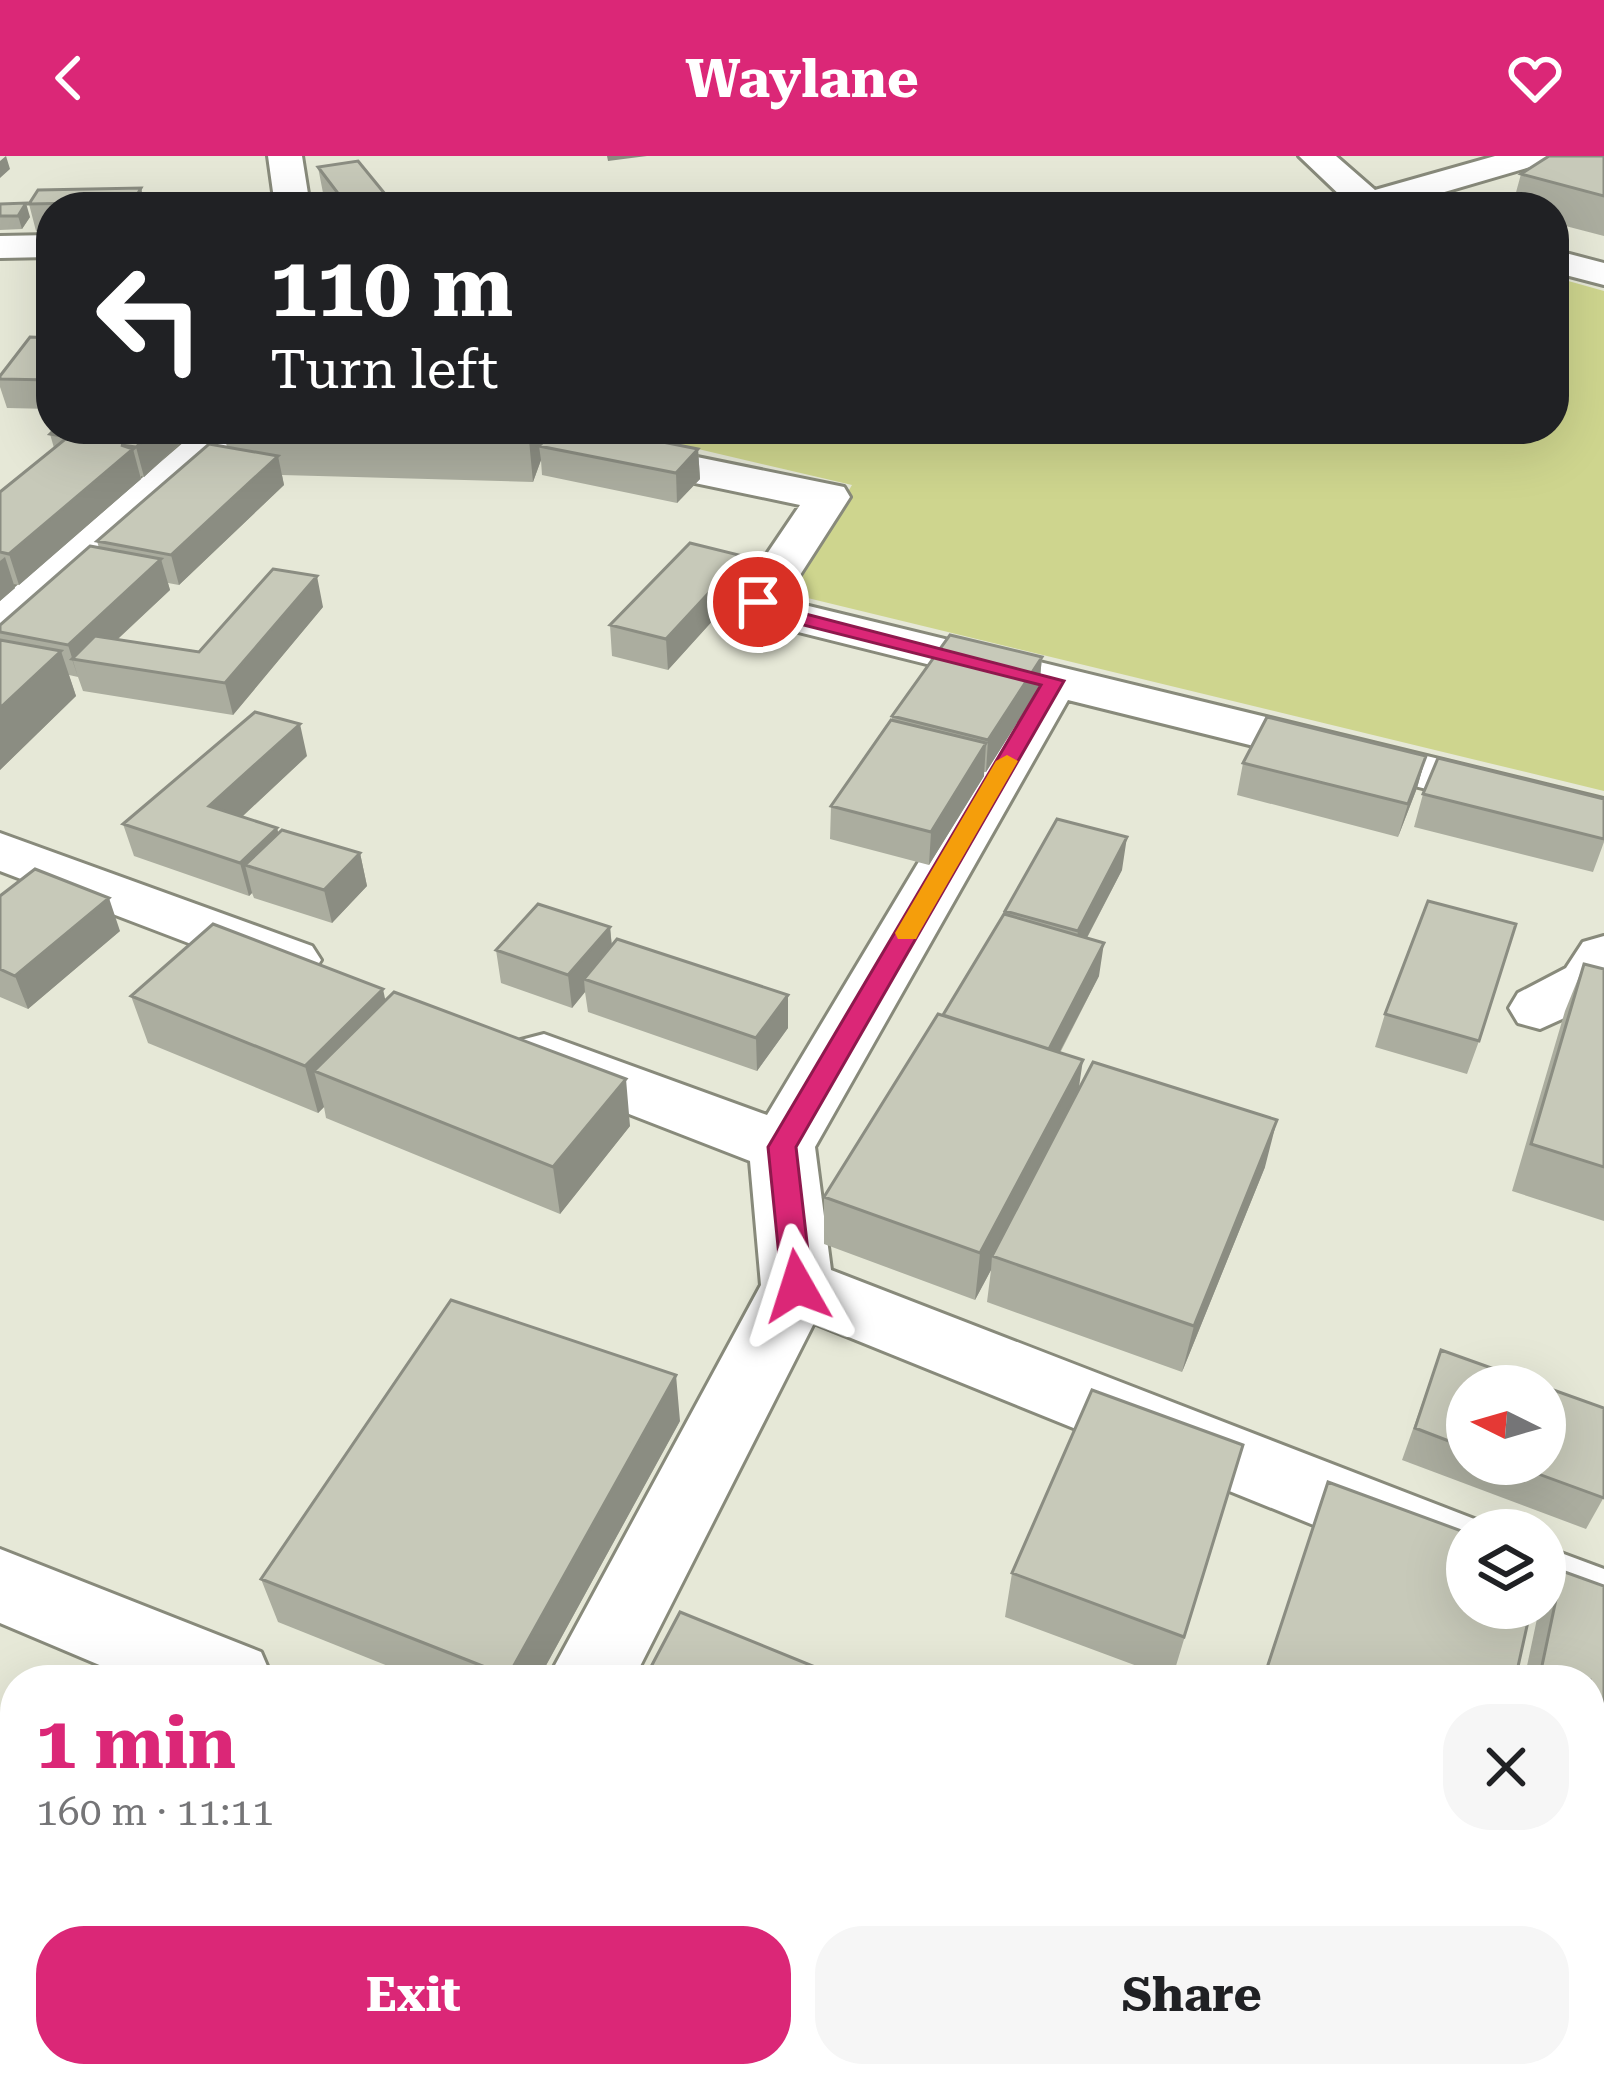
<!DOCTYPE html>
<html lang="en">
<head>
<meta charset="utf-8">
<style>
	:root { --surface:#fff; --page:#f6f6f6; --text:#202124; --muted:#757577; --accent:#db2777 }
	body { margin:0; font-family:"Roboto Serif",serif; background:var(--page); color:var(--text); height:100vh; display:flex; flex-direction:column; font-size:45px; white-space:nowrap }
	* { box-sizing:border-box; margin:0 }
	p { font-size:39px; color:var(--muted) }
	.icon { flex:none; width:66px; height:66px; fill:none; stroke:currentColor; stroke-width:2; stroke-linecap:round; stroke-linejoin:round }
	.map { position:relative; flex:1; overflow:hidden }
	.panel { position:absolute; left:0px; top:1509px; width:1605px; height:423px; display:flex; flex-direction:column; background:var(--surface); border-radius:48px 48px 0 0; box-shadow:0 12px 48px #0002 }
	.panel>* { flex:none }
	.guide { position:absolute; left:36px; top:36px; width:1533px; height:252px; border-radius:48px; box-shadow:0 12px 48px #0002; background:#202124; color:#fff; overflow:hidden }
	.needle { width:78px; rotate:275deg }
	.tools { position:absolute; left:1446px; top:1209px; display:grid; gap:24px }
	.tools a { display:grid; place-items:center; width:120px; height:120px; border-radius:50%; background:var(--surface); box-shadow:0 12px 48px #0002; font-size:60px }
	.pin { position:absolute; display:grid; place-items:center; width:102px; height:102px; color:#fff; margin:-51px; border:6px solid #fff; border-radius:50%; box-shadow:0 3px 12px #0007 }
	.me { position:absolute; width:132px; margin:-66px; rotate:354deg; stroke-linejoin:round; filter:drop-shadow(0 0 9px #0008) }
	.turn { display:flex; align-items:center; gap:42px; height:252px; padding:0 36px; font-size:54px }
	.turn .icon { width:156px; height:156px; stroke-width:2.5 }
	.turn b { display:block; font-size:84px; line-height:102px }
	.round { display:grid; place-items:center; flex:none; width:126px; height:126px; border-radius:48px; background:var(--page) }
	.overview { display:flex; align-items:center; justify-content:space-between; height:204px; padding:0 36px }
	h1 { font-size:72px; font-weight:700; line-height:90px; color:var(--accent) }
	.action { display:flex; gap:24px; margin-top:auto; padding:24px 36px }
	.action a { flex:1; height:138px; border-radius:48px; background:var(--accent); color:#fff; font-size:48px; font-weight:700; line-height:138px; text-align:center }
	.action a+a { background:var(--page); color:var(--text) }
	header { display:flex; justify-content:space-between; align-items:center; height:156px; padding:0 36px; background:var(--accent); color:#fff; font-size:54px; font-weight:700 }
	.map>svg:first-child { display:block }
</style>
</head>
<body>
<header><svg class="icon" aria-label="back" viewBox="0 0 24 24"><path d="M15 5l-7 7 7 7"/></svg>Waylane<svg class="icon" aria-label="heart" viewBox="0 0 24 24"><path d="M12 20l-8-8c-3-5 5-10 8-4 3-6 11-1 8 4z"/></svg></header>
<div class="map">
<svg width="1604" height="1930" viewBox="0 0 1604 1930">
	<rect width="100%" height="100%" fill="#e6e8d7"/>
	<path fill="#ced58e" d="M 1554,121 L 1604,135 L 1604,635 L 787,437 L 852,329 L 613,273 L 1554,273 Z"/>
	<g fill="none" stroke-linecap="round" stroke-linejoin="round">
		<g stroke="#888a7b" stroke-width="6">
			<path id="minor" d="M 268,0 L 302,0 L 309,44 L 305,51 L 268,51 L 274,43 Z
				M 1299,0 L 1336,0 L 1375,34 L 1495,0 L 1549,0 L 1544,7 L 1393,51 L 1337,51 L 1344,43 Z
				M 51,79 L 51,101 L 0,102 L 0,80 Z
				M 1554,94 L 1604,107 L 1604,129 L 1554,116 Z
				M 199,273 L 246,273 L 17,479 L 0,484 L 0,444 Z
				M 438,273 L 560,273 L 844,331 L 850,341 L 784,444 L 1604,643 L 1604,677 L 1068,544 L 815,991 L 831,1114 L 1495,1371 L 1467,1374 L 1467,1431 L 814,1167 L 633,1524 L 547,1524 L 761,1129 L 750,1005 L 521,916 L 512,900 L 521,884 L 544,878 L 767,959 L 1023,532 L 738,461 L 731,451 L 800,349 L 556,298 L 453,295 L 438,291 L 432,282 Z
				M 0,677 L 312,790 L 321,804 L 312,818 L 291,824 L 270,818 L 0,715 Z
				M 1604,780 L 1604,844 L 1540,873 L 1518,867 L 1509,852 L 1518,837 L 1566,812 L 1583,786 Z
				M 1545,1391 L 1604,1413 L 1604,1488 L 1516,1453 L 1545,1452 Z
				M 0,1393 L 261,1496 L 273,1524 L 135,1524 L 0,1467 Z
				M 331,1917 L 431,1917 L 426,1930 L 326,1930 Z"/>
		</g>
		<use href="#minor" fill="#fff" fill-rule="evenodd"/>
	</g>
	<path fill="#abad9f" d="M 1604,0 L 1604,80 L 1554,67 L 1554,51 L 1512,51 L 1521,18 Z
		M 318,11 L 385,38 L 387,51 L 333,51 L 323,37 Z
		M 141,32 L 145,51 L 51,51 L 51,74 L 36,75 L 29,48 Z
		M 0,48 L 30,61 L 22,73 L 0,74 Z
		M 51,182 L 51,253 L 7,252 L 0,231 L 0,220 Z
		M 195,273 L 144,321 L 141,320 L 141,323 L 19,429 L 13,428 L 15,432 L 0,445 L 0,336 L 54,292 L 50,278 Z
		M 223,275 L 544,285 L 698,293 L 700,323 L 677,347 L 542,319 L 541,304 L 533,326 L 282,319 L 284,329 L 179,429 L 168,427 L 170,434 L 118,483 L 199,496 L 323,451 L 233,559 L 83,535 L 78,521 L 69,519 L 76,540 L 0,614 L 0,469 L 99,392 L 97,385 L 227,291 Z
		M 744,430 L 668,514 L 612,500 L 610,469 Z
		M 1042,501 L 1039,532 L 986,616 L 984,616 L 984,620 L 929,709 L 830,683 L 831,650 L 892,564 L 892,560 Z
		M 307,600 L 242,661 L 277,672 L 278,677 L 360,697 L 367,730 L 332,767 L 254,742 L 252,737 L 249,740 L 134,700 L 123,668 Z
		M 1426,600 L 1417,632 L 1398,681 L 1237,639 L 1243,607 Z
		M 1423,638 L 1604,643 L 1604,686 L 1593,716 L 1414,671 Z
		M 1122,714 L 1087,782 L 1099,820 L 1060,897 L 1078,934 L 1265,1011 L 1182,1216 L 987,1146 L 991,1114 L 975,1144 L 824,1088 L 824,1041 L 943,859 L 1005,755 Z
		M 0,740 L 120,775 L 28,853 L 0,841 Z
		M 610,771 L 612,790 L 788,839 L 788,872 L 757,915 L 588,856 L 585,836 L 572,852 L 501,827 L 496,794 Z
		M 1584,808 L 1604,813 L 1604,1065 L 1512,1035 L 1565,855 Z
		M 131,840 L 385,844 L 630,970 L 560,1058 L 326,962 L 324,951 L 318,957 L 148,887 Z
		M 1385,858 L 1479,885 L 1467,918 L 1375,891 Z
		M 1441,1194 L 1467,1230 L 1467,1308 L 1545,1308 L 1604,1341 L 1586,1373 L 1402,1304 Z
		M 680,1265 L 538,1524 L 423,1524 L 278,1466 L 261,1423 Z
		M 1243,1289 L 1172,1523 L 1005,1461 L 1012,1417 Z
		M 1328,1326 L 1515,1524 L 1262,1524 Z
		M 1562,1415 L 1604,1430 L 1604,1637 L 1590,1631 L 1590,1524 L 1524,1524 L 1538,1458 L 1541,1452 L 1545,1452 L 1545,1446 Z"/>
	<path fill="#8b8d82" d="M 6,0 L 10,13 L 0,22 L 0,5 Z
		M 607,0 L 647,0 L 608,5 Z
		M 141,32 L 145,51 L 134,51 L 133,46 Z
		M 385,38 L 387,51 L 344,51 L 343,44 Z
		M 26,47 L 30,61 L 22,73 L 18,60 Z
		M 156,273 L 195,273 L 144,321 L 136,291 Z
		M 532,273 L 543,273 L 545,291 L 539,290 L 541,304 L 533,326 L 529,284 Z
		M 133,293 L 141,323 L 19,429 L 9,398 Z
		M 698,293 L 700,323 L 677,347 L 676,317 Z
		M 278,300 L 284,329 L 179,429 L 171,399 Z
		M 743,400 L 744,430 L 668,514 L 666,483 Z
		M 5,401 L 15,432 L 0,445 L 0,405 Z
		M 161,403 L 170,434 L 93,506 L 72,503 L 78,521 L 68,489 Z
		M 317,420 L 323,451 L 233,559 L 225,527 Z
		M 61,495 L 76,540 L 0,614 L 0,552 Z
		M 1042,501 L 1039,532 L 986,616 L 988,584 Z
		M 300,568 L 307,600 L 218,683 L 209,650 Z
		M 986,587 L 984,620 L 929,709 L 931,676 Z
		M 1426,600 L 1417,632 L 1398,681 L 1408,648 Z
		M 277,672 L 285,704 L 245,709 L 252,737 L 249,740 L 240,707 Z
		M 1127,681 L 1122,714 L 1073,808 L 1078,775 Z
		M 360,697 L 367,730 L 332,767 L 324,734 Z
		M 109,742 L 120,775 L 28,853 L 15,820 Z
		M 610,771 L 613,804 L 584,823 L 585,836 L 572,852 L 568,819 Z
		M 1104,787 L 1099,820 L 1043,928 L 1048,895 Z
		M 383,833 L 393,880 L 314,915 L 324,951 L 318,957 L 305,910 Z
		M 788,839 L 788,872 L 757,915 L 756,882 Z
		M 1083,904 L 1076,951 L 992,1100 L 991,1114 L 975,1144 L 980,1097 Z
		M 626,923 L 630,970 L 560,1058 L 553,1011 Z
		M 1277,964 L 1265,1011 L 1182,1216 L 1194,1170 Z
		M 676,1219 L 680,1265 L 538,1524 L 509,1524 L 508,1520 Z"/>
	<path fill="#c7c9b9" stroke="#8b8d82" stroke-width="3" d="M 1549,0 L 1604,0 L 1604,40 L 1521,18 Z
		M 358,5 L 385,38 L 343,44 L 318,11 Z
		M 141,32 L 133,46 L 29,48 L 38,34 Z
		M 216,40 L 211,51 L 151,51 L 156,41 Z
		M 26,47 L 18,60 L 0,60 L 0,48 Z
		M 30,181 L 51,182 L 51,205 L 48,209 L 51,209 L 51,224 L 0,223 L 0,220 Z
		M 55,273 L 156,273 L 136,291 L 121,289 L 133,293 L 9,398 L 0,396 L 0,336 L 68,281 L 50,278 Z
		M 225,273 L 532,273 L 529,284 L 223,275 Z
		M 557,273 L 597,273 L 698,293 L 676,317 L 539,290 Z
		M 209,288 L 278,300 L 171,399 L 97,385 Z
		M 690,387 L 743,400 L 666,483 L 610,469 Z
		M 90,390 L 161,403 L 68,489 L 0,476 L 0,469 Z
		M 273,413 L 317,420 L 225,527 L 72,503 L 95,480 L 199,496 Z
		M 950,479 L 1042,501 L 988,584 L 892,560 Z
		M 0,484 L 61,495 L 0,552 Z
		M 255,556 L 300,568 L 209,650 L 277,672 L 240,707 L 123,668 Z
		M 1267,561 L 1426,600 L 1408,648 L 1243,607 Z
		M 891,564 L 986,587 L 931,676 L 831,650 Z
		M 1438,602 L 1604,643 L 1604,683 L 1423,638 Z
		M 1057,663 L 1127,681 L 1078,775 L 1005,755 Z
		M 282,674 L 360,697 L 324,734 L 245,709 Z
		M 35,713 L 109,742 L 15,820 L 0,813 L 0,740 Z
		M 1428,745 L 1516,768 L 1479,885 L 1385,858 Z
		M 538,748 L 610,771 L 568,819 L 496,794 Z
		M 1004,758 L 1104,787 L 1049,893 L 943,859 Z
		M 213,768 L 383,833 L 305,910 L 131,840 Z
		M 617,783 L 788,839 L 756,882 L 584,823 Z
		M 1584,808 L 1604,813 L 1604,1011 L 1531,988 Z
		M 394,836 L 626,923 L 553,1011 L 314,915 Z
		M 938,858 L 1083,904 L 980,1097 L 824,1041 Z
		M 1093,906 L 1277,964 L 1194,1170 L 992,1100 Z
		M 451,1144 L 676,1219 L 508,1520 L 261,1423 Z
		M 1441,1194 L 1542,1230 L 1467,1230 L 1467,1292 L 1415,1272 Z
		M 1545,1231 L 1604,1252 L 1604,1342 L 1511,1308 L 1545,1308 Z
		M 1092,1234 L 1243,1289 L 1184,1481 L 1012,1417 Z
		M 1328,1326 L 1467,1377 L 1467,1452 L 1531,1452 L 1515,1524 L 1263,1524 Z
		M 1562,1415 L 1604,1430 L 1604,1585 L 1590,1580 L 1590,1524 L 1539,1524 Z
		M 680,1456 L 847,1524 L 644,1524 Z
		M 180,1512 L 210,1524 L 172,1524 Z
		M 15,1763 L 15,1917 L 291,1917 L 299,1922 L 294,1930 L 0,1930 L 0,1785 Z
		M 435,1917 L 1034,1917 L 1030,1930 L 428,1930 Z"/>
	<path fill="#db2777" stroke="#8e194d" stroke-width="3" d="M 751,441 L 765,441 L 767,448 L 1064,525 L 796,991 L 812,1130 L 807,1138 L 786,1138 L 782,1130 L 768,991 L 1041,529 L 748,455 L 745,451 Z"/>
	<path fill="#f59e0b" d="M 1007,599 L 1018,605 L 919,777 L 916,783 L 898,783 L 895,777 L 996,605 Z"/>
</svg>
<div class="tools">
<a><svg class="needle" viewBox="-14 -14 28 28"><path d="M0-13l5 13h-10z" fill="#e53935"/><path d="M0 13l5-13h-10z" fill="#757577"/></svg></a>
<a><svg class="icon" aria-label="layers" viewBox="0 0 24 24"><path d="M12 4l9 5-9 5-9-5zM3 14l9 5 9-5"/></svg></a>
</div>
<div class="pin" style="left:758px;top:446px;background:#d93025"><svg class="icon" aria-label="arrive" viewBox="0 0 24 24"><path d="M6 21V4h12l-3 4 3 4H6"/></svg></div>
<svg class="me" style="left:797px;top:1130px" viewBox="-20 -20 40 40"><path d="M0-17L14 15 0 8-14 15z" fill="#db2777" stroke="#fff" stroke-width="4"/></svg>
<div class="guide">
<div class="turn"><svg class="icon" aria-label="left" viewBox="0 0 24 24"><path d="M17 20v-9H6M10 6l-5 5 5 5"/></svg><div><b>110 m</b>Turn left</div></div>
</div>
<section class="panel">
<div class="overview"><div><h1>1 min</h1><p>160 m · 11:11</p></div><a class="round"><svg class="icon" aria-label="close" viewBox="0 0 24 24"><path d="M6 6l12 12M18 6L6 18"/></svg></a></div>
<div class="action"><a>Exit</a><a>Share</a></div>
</section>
</div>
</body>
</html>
